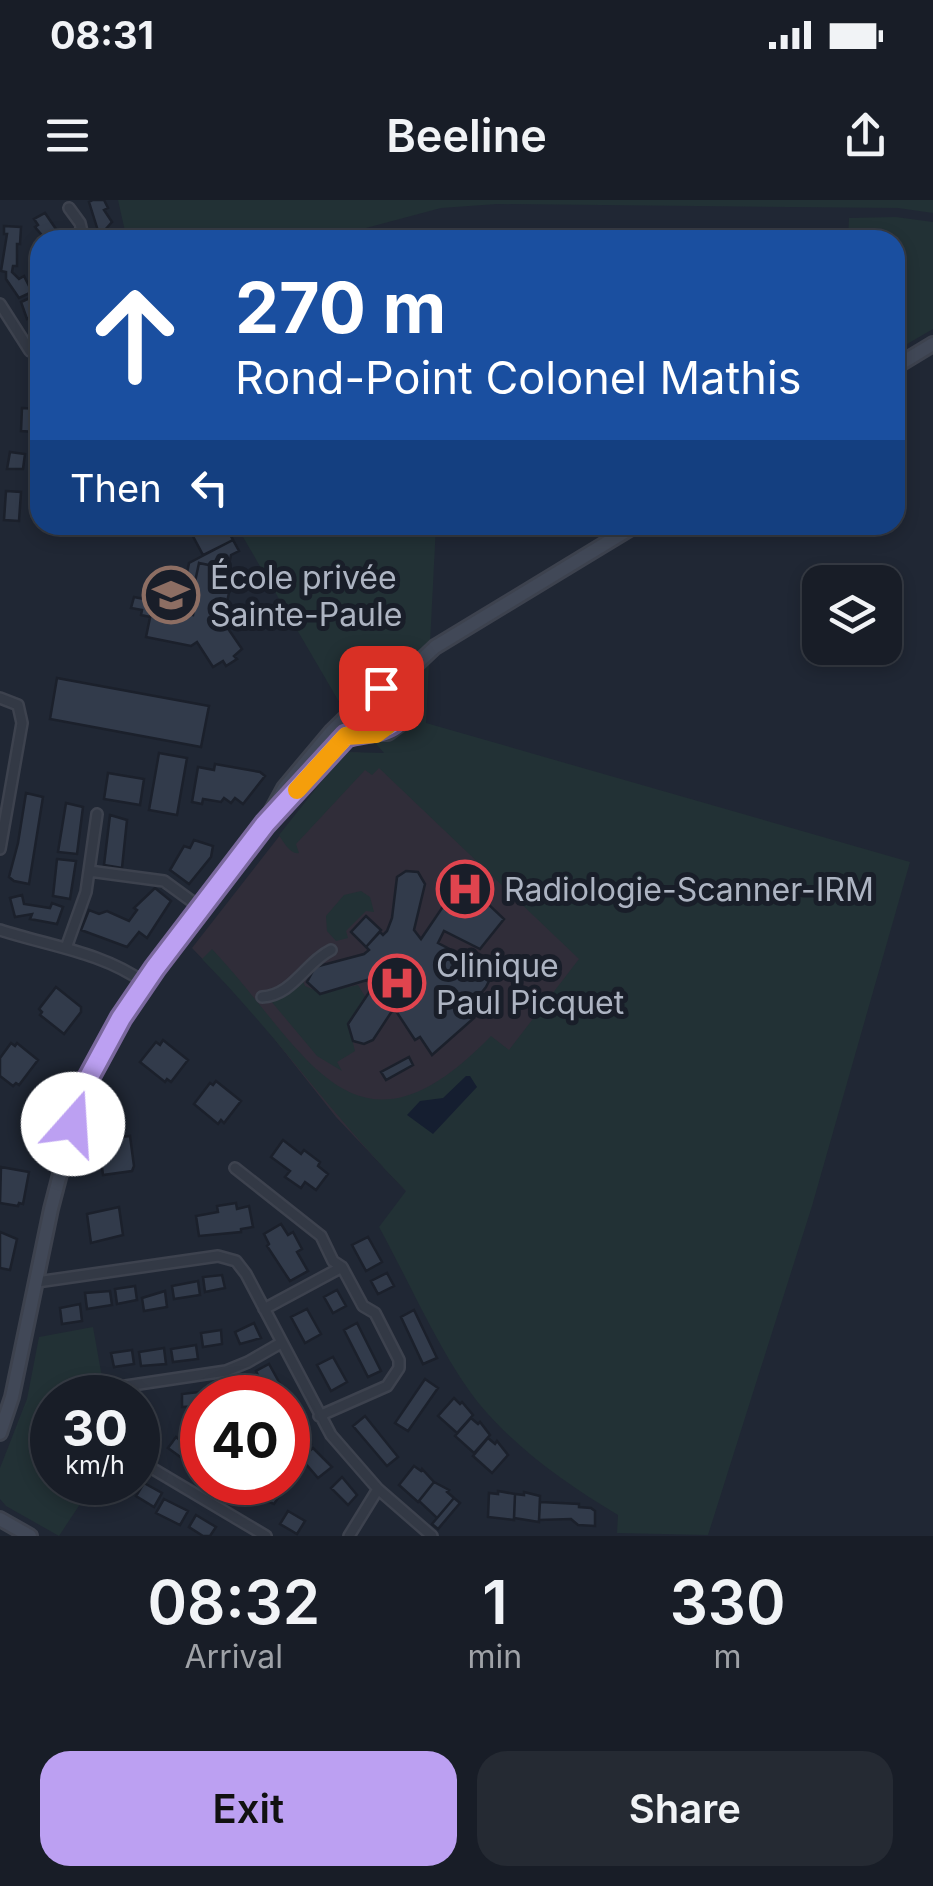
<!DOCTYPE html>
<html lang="en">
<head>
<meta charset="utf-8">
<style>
	:root { --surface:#181d27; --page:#252a33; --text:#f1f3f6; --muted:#9fa2a7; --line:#363b44; --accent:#bca0f2 }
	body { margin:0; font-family:Inter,sans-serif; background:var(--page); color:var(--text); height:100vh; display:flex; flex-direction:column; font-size:38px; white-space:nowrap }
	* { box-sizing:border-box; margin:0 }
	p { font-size:32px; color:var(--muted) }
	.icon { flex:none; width:55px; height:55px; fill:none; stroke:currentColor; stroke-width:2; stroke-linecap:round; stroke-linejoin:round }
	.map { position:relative; height:1336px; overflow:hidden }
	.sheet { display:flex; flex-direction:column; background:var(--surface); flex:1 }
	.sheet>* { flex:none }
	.banner { position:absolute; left:30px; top:30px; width:875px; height:305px; border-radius:30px; box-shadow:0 5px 15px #0003,0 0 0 2px var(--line); background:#1a4fa0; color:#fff; overflow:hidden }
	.tools { position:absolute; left:802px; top:365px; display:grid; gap:20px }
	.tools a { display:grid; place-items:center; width:100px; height:100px; border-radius:20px; background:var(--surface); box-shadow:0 5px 15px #0003,0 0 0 2px var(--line); font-size:50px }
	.speed { position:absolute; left:30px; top:1175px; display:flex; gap:20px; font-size:50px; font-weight:700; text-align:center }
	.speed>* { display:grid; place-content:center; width:130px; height:130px; border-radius:50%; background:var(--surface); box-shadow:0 5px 15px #0003,0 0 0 2px var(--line); line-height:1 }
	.speed small { font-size:25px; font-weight:400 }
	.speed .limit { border:15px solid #d22; background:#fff; color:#111 }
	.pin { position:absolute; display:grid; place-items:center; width:85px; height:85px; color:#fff; margin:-42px; border-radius:20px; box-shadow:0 5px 15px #0006 }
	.me { position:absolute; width:110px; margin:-55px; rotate:19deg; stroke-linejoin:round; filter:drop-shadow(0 0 8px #0008) }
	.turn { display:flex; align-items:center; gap:35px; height:210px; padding:0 40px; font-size:45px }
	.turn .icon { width:130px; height:130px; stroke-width:2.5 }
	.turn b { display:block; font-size:70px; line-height:85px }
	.then { display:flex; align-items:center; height:95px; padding:0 40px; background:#0003; gap:20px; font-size:38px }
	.eta { display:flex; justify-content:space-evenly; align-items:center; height:170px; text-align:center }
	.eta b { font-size:60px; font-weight:600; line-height:70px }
	.button { display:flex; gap:20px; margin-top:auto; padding:20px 40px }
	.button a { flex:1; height:115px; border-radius:30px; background:var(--accent); color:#111; font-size:40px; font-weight:600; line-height:115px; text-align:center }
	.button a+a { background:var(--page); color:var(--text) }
	.status { display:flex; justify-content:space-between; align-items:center; height:70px; padding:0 50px; background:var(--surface); direction:ltr }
	.status svg { height:28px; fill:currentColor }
	header { display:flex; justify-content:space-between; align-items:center; height:130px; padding:0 40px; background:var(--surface); font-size:45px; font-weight:600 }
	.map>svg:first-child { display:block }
</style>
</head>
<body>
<div class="status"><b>08:31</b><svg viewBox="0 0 49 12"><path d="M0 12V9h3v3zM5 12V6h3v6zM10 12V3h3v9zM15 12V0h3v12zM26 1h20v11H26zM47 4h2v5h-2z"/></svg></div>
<header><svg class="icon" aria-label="menu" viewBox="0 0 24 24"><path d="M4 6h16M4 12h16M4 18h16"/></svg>Beeline<svg class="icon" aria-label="share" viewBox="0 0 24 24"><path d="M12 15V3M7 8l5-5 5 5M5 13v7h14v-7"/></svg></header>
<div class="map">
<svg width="933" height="1336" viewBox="0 0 933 1336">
	<rect width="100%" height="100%" fill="#202734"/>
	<path fill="#302d39" d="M 345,552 L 385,554 L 595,747 L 407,992 L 336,917 L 250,808 L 192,748 Z"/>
	<path fill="#223135" d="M 118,0 L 933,0 L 933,13 L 898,8 L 497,4 L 441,8 L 321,40 L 127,40 Z
		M 896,17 L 933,22 L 933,129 L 895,151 L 895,40 L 848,40 L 849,18 Z
		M 236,325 L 436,325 L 426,523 L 910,662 L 812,1006 L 708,1335 L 617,1333 L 618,1315 C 568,1285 520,1252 481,1206 C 443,1160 409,1081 379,1027 L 406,991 C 334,918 275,833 202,759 L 212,749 C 306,848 352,980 491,836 L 509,850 L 579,759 L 379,568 L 372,575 L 365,570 L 296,644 L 299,653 C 291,655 283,642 279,635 L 345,552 L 384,553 L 338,500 Z
		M 361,691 L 370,697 L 374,712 L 366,711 L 346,731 L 348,738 L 336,741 L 327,731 L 326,716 L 344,695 Z
		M 302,779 L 305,786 L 321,793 L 358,785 L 366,798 L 348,823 L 355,851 L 337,862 L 342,871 L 317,856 L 271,801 L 286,795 Z
		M 93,1127 L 103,1183 L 81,1187 L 78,1197 L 52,1198 L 52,1282 L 70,1283 L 88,1292 L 59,1336 L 6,1306 L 0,1299 L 0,1268 L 27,1199 L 39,1137 Z"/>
	<path fill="#151e30" d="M 466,876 L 470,876 L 477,887 L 433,934 L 407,915 L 420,901 L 443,898 Z"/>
	<path fill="#323b4b" stroke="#1b202b" stroke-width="2.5" d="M 93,0 L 104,0 L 108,8 L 104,10 L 112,22 L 104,31 L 109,31 L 115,40 L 95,40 L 93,37 L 99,34 L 89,2 Z
		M 45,13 L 58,32 L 46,40 L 35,27 L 38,25 L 34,19 Z
		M 4,26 L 21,27 L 20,44 L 17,44 L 17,66 L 13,66 L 12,72 L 19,79 L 24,76 L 32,92 L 19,98 L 6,79 L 6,72 L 1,71 L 7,34 L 4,34 Z
		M 34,96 L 40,107 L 40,138 L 36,131 L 33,132 L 29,118 L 27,119 L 21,102 Z
		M 22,208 L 37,209 L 36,232 L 21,231 Z
		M 10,252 L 25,254 L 23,269 L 7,269 Z
		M 6,291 L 21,292 L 19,321 L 4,320 Z
		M 187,325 L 225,325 L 233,340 L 203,355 Z
		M 233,340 L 239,351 L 231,355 L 228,369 L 199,363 L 192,396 L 196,397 L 193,415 L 179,413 L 189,363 Z
		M 199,363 L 234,370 L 227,402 L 218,400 L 216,411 L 242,449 L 234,456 L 237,459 L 226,466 L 223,461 L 213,467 L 197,442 L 191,446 L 146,437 L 152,408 L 193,415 L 196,397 L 192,396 Z
		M 134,397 L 154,401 L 150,417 L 141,415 L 142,410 L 131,408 Z
		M 57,478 L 209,506 L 201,547 L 50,519 Z
		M 159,553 L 187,558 L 177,615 L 149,610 Z
		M 215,564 L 260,572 L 265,576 L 243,604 L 235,598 L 231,603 L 224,598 L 221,602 L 203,599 L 202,604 L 192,602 L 198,567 L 214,570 Z
		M 108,573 L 144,579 L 140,605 L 104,599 Z
		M 26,593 L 43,597 L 29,684 L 14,681 L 9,677 L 18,643 Z
		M 66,603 L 83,607 L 77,654 L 58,652 Z
		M 110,615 L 127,620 L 122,668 L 104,665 Z
		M 194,640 L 213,646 L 211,657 L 189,684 L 170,670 L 184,646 L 190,648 Z
		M 57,659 L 76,661 L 70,699 L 53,696 Z
		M 406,671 L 418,672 L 425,684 L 414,730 L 421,739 L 442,708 L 465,682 L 504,719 L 480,749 L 444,731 L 438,743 L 473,761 L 477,753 L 495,762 L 495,769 L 486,787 L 467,811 L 474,818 L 432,855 L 420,837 L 415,840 L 394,808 L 373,840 L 364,844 L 353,841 L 348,824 L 372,788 L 367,780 L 320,794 L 307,782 L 315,767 L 364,754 L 369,750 L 366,747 L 380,732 L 383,735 L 387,731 L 392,718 L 397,677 Z
		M 155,688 L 171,701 L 147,738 L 139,732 L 127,747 L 81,730 L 89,710 L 99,714 L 107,711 L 129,721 L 137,710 L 134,708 Z
		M 22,695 L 24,704 L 50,708 L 52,703 L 63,707 L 57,724 L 30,719 L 32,714 L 15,717 L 10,698 Z
		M 366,716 L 381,730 L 366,747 L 351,732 Z
		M 56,787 L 81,807 L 81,812 L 64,834 L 40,815 L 42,812 L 39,809 Z
		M 163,840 L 188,860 L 171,882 L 167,879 L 165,882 L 140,862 L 156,842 L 160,845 Z
		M 11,843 L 15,846 L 17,843 L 38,860 L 19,885 L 16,883 L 13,886 L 0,876 L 0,858 Z
		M 409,857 L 413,865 L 386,880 L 381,872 Z
		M 216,881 L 241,901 L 224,923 L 221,920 L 218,924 L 194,904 L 210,883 L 213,885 Z
		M 130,936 L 134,966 L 132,971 L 103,975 L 99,943 L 103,939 Z
		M 283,940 L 301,954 L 304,950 L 320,962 L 318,966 L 328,974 L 316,990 L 305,982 L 301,988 L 285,977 L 290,971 L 271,957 Z
		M 1,967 L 29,972 L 23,1004 L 19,1003 L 18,1006 L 0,1003 Z
		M 236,1003 L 237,1009 L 249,1006 L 253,1027 L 241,1029 L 241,1032 L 199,1036 L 196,1016 L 218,1012 L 217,1006 Z
		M 119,1007 L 123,1035 L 91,1043 L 87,1014 Z
		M 281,1024 L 288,1035 L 293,1032 L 302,1049 L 297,1052 L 308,1071 L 290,1081 L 267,1046 L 269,1044 L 264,1034 Z
		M 0,1032 L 17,1039 L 10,1070 L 0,1068 Z
		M 368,1037 L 382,1062 L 366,1071 L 352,1045 Z
		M 387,1073 L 394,1086 L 378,1094 L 371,1081 Z
		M 222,1075 L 225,1088 L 205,1092 L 203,1077 Z
		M 198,1081 L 200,1095 L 174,1099 L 172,1086 Z
		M 135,1086 L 137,1100 L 117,1104 L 115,1089 Z
		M 337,1090 L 346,1106 L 333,1113 L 324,1097 Z
		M 110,1091 L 112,1105 L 87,1109 L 85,1093 Z
		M 165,1091 L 167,1107 L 144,1111 L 142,1098 Z
		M 80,1104 L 82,1121 L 62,1124 L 60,1108 Z
		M 307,1109 L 321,1134 L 305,1143 L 291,1117 Z
		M 414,1110 L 437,1158 L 423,1164 L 401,1117 Z
		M 254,1123 L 261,1138 L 240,1144 L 235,1132 Z
		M 357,1123 L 381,1171 L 368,1177 L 344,1130 Z
		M 221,1130 L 222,1144 L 203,1147 L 201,1133 Z
		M 196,1145 L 198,1159 L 173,1162 L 171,1149 Z
		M 164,1148 L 166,1164 L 141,1166 L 139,1152 Z
		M 132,1150 L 134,1164 L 114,1167 L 111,1153 Z
		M 333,1157 L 347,1182 L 331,1191 L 317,1165 Z
		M 269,1164 L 279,1182 L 265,1190 L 256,1171 Z
		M 425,1179 L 438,1188 L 408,1231 L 395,1223 Z
		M 207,1191 L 202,1206 L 182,1207 L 182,1194 Z
		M 454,1198 L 460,1204 L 462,1202 L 473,1215 L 457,1233 L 438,1216 Z
		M 365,1216 L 398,1257 L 387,1266 L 353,1226 Z
		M 471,1218 L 478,1224 L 480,1222 L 490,1235 L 474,1253 L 455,1236 Z
		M 301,1224 L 311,1244 L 298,1251 L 288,1231 Z
		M 176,1237 L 198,1254 L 190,1264 L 168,1248 Z
		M 488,1238 L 495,1244 L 497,1241 L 508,1255 L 492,1273 L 473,1256 Z
		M 313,1248 L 332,1267 L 318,1278 L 305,1263 L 300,1267 L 296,1262 Z
		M 414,1266 L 421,1271 L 422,1269 L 434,1282 L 418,1302 L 399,1285 Z
		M 342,1277 L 357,1295 L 348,1305 L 331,1288 Z
		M 255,1282 L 266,1282 L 282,1292 L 274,1304 L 248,1293 Z
		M 434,1282 L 449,1290 L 447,1292 L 454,1298 L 437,1318 L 419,1301 Z
		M 144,1283 L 162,1293 L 154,1307 L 136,1296 Z
		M 498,1291 L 515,1294 L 514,1320 L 488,1317 L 489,1293 L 498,1294 Z
		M 524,1292 L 540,1296 L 539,1322 L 514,1318 L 515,1294 L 524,1295 Z
		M 454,1298 L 460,1303 L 438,1329 L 432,1324 Z
		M 164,1299 L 188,1311 L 180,1325 L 156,1313 Z
		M 540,1302 L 579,1304 L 579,1307 L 591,1308 L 595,1311 L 595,1326 L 578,1325 L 571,1319 L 539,1320 Z
		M 288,1311 L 305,1321 L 297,1334 L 280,1324 Z
		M 196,1315 L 216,1327 L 210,1336 L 203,1336 L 189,1327 Z"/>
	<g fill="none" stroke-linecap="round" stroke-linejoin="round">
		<g stroke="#3d424e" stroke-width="14">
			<path id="street" d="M 69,8 L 80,23 L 84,40
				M 0,104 L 30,151 L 40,152
				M 0,498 L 18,505 L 22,523 L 0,649
				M 89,671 L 164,681 L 201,708
				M 0,730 C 49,746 102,752 145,783
				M 66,748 L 86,692 L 97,614
				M 262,797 C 292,796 306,762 331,750
				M 235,968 L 321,1036 L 333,1061 L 342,1067
				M 37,1082 L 218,1056 L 236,1061 L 246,1074 L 331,1235 L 378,1289 L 432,1336
				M 264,1109 L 342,1067 L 363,1106 L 375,1113 L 399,1160 L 399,1168 L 387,1186 L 319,1216
				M 116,1198 L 119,1187 L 226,1171 L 248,1162 L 281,1143
				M 138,1260 L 266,1336
				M 349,1336 L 378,1289"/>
		</g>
		<g stroke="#3d424e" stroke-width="18">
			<path id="secondary" d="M 895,167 L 933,144
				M 271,612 L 284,588 L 331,532 L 369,495 L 402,478 L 435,447 L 636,325
				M 0,1233 L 12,1197 L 51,1009 L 73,924 L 89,877 L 121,818 L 265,623 L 336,544 L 354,533 L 388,533 L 403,522 L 409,512 L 412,477 L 417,461
				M 0,1319 L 30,1336"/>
		</g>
		<use href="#street" stroke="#333945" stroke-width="9"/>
		<use href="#secondary" stroke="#414857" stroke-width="12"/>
	</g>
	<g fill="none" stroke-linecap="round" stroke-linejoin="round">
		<g stroke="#7a689d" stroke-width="25">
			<path id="route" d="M 73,924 L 89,877 L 121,818 L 155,768 L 265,624 L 346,536 C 372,528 408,535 403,490 L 392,484 L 381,488"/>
		</g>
		<use href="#route" stroke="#bca0f2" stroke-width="18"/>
		<path stroke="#f59e0b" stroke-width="18" d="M 297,590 L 346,536 L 376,534 L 388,525"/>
	</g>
	<defs>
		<g id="school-ring" transform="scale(2.875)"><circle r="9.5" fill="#191e29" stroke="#8d6e63" stroke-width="1.5"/><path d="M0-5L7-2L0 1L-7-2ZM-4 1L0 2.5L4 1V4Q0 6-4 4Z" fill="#8d6e63"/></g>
		<g id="hospital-ring" transform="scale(2.875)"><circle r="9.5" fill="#191e29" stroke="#e0444e" stroke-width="1.5"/><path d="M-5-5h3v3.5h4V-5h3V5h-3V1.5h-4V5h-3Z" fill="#e0444e"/></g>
	</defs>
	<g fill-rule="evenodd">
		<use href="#school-ring" x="171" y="395"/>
		<use href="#hospital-ring" x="465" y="689"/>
		<use href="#hospital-ring" x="397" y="783"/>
	</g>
	<g text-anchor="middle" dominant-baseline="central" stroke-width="10" stroke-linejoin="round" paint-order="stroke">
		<g font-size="32" fill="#adb4c2" stroke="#191e29" text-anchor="start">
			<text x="210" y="377">École privée<tspan x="210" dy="37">Sainte-Paule</tspan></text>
			<text x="504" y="689">Radiologie-Scanner-IRM</text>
			<text x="436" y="765">Clinique<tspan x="436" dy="37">Paul Picquet</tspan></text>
		</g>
	</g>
</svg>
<div class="tools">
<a><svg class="icon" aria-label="layers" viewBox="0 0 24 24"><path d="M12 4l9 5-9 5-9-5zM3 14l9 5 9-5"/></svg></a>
</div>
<div class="speed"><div>30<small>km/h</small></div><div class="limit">40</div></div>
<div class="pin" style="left:381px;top:488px;background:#d93025"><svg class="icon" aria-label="arrive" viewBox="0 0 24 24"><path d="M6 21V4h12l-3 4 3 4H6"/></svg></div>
<svg class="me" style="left:73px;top:924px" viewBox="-20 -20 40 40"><circle r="19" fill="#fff"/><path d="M0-13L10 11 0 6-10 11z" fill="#bca0f2"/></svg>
<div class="banner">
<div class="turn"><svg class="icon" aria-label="ahead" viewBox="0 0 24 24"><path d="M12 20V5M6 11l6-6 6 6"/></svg><div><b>270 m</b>Rond-Point Colonel Mathis</div></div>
<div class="then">Then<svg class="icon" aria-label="left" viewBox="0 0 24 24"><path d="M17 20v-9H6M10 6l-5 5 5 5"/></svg></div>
</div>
</div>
<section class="sheet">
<div class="eta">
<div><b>08:32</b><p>Arrival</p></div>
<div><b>1</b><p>min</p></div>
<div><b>330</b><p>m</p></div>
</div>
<div class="button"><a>Exit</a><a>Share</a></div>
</section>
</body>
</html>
